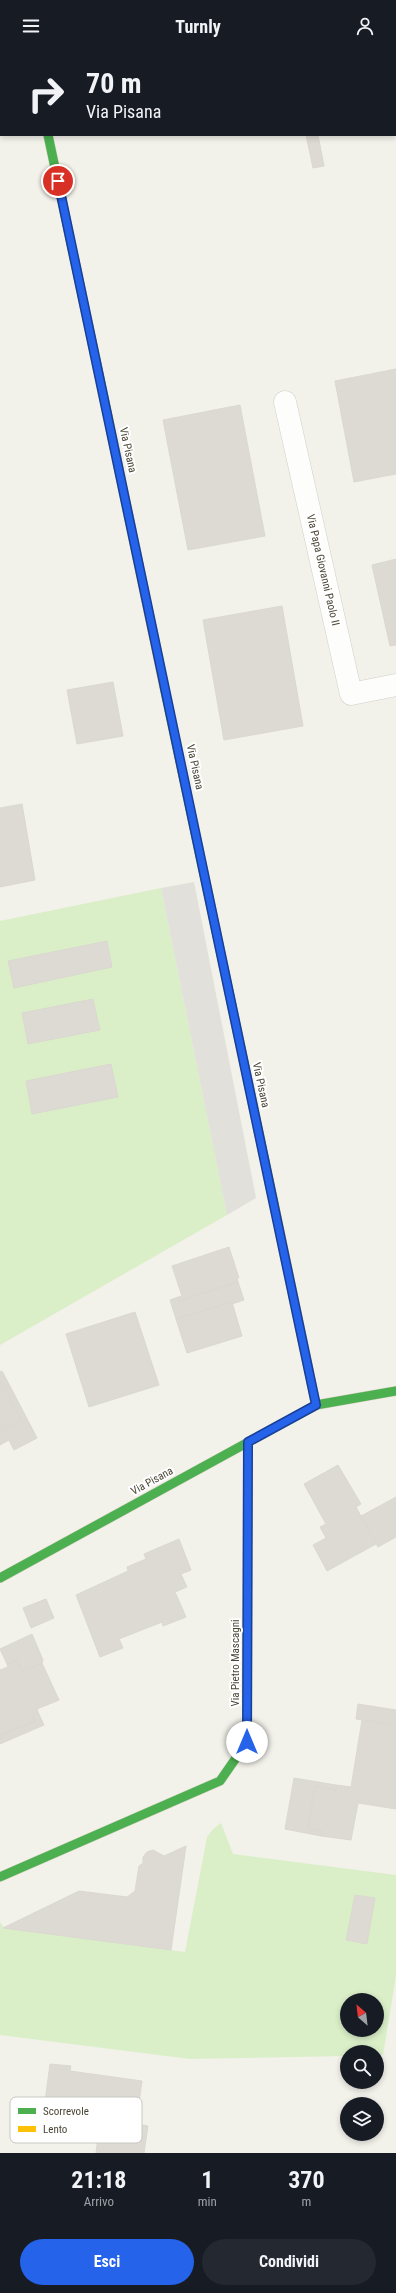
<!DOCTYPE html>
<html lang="it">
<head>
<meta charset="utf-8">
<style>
	:root { --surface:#171b24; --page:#242831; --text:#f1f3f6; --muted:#9ea1a6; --accent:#2563eb }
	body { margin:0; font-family:"Roboto Condensed",sans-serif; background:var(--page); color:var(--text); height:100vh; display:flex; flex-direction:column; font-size:15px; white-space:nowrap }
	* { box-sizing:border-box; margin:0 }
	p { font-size:13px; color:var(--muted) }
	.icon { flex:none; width:22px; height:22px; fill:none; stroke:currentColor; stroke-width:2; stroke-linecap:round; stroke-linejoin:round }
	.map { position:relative; height:2101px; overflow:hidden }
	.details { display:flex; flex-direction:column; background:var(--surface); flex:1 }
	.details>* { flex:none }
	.guide { position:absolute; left:0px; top:0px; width:396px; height:84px; box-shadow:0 2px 6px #0003; background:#171b24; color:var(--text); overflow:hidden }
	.needle { width:26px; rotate:332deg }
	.controls { position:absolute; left:340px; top:1941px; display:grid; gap:8px }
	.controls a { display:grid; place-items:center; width:44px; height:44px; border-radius:50%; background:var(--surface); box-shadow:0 2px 6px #0003; font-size:20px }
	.pin { position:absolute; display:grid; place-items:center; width:34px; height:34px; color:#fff; margin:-17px; border:2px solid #fff; border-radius:50%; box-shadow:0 1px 4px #0007 }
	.me { position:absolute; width:44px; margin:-22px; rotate:0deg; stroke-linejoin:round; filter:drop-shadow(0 0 3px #0008) }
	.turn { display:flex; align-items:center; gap:14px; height:84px; padding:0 20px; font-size:18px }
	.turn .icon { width:52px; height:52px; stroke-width:2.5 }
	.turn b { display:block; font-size:28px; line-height:34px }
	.eta { display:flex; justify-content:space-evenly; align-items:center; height:68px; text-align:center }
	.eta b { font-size:24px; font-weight:700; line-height:28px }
	.primary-button { display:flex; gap:8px; margin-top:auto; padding:8px 20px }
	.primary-button a { flex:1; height:46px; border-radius:24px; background:var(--accent); color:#fff; font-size:16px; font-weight:700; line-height:46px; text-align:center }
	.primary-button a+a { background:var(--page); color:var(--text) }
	header { display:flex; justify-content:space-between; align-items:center; height:52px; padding:0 20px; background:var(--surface); font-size:18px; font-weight:700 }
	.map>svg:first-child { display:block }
</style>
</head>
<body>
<header><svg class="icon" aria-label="menu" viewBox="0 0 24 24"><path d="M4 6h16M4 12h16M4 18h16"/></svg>Turnly<svg class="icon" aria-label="person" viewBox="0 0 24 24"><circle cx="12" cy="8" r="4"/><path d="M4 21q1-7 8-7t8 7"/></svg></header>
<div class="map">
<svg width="396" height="2101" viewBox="0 0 396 2101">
	<rect width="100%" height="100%" fill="#f2f1ea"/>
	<path fill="#daefc8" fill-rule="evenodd" d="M 161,836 L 227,1163 L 0,1293 L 0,869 Z
		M 221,1771 L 233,1802 L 396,1823 L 396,1924 L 383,2003 L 377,2003 L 377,2000 L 347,2000 L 347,2004 L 190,2007 L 0,1983 L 0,1870 L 4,1876 L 185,1900 L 207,1785 L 213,1777 ZM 347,1948 L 377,1948 L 377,1978 L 347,1978 Z"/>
	<path fill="#e1e0da" d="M 194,830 L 256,1146 L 227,1163 L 161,836 Z"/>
	<path fill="#dcdad2" stroke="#dbd8d0" d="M 318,0 L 365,0 L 365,1 L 318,1 Z
		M 306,83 L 318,83 L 324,114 L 313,116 Z
		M 396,317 L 396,422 L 354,430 L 335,329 Z
		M 240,353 L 265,484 L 188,498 L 163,368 Z
		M 396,507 L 396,593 L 390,594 L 372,513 Z
		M 282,554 L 303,674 L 224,688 L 203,568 Z
		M 113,630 L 123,684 L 77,692 L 67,638 Z
		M 22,752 L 35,828 L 0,835 L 0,756 Z
		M 107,889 L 112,915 L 14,936 L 8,909 Z
		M 93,947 L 100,978 L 28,992 L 22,961 Z
		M 111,1012 L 118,1045 L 32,1062 L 26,1029 Z
		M 229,1195 L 239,1226 L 237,1226 L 238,1230 L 179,1249 L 178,1245 L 182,1244 L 172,1214 Z
		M 238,1230 L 244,1248 L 232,1252 L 232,1250 L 176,1267 L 170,1248 L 178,1245 L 179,1249 Z
		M 232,1250 L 242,1284 L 187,1301 L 176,1267 Z
		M 135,1260 L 159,1333 L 89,1355 L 66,1282 Z
		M 2,1319 L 10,1334 L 5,1337 L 0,1328 L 0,1320 Z
		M 0,1328 L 21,1368 L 0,1379 Z
		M 10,1334 L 37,1386 L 14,1398 L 9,1388 L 0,1393 L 0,1379 L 21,1368 L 5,1337 Z
		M 338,1413 L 361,1452 L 356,1455 L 376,1492 L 327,1519 L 313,1493 L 326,1486 L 320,1475 L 326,1472 L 304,1432 Z
		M 396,1445 L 396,1485 L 378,1495 L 361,1464 Z
		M 179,1487 L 191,1518 L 181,1522 L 187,1535 L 175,1540 L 186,1565 L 163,1574 L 162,1570 L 119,1587 L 123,1596 L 100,1605 L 76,1543 L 128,1519 L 127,1515 L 146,1507 L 144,1502 Z
		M 46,1547 L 54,1566 L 31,1576 L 23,1556 Z
		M 32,1582 L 43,1608 L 42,1611 L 22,1619 L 17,1608 L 7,1612 L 0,1597 Z
		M 17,1608 L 22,1619 L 42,1611 L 59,1648 L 37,1657 L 38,1660 L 32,1663 L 35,1669 L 0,1683 L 0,1618 L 8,1615 L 7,1612 Z
		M 358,1652 L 396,1658 L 396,1673 L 356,1667 Z
		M 38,1660 L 44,1673 L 0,1692 L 0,1683 L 35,1669 L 32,1663 Z
		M 362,1668 L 396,1673 L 396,1757 L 358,1751 L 351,1788 L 321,1784 L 322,1779 L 308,1776 L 315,1734 L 336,1738 L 336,1733 L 351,1735 Z
		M 294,1726 L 336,1733 L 336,1738 L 315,1734 L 308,1776 L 322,1779 L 321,1784 L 285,1777 Z
		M 186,1794 L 171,1898 L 3,1876 L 79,1839 L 127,1845 L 135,1839 L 139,1814 L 143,1811 L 143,1805 L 147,1800 L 153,1798 L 164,1804 Z
		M 355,1843 L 375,1846 L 367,1892 L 346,1888 Z
		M 50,2012 L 71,2014 L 70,2019 L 142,2029 L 136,2072 L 148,2074 L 144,2101 L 96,2101 L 99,2077 L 79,2074 L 77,2090 L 66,2088 L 66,2083 L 41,2080 Z"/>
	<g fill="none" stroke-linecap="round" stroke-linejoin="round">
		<g stroke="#d0cfc8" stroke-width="23">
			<path id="street" d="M 285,350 L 351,642 L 396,633"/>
		</g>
		<g stroke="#d2d0c0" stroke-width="10">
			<path id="fast" d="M 48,83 L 108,365
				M 164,634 L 274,1152
				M 0,1526 L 316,1353 L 396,1339
				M 0,1825 L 220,1729 L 245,1693"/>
		</g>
		<g stroke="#d2d0c0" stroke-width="10">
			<path id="slow" d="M 108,365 L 164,634
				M 274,1152 L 316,1353
				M 245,1693 L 247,1690 L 248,1390"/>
		</g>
		<use href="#street" stroke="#fdfdfc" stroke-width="22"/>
		<use href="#fast" stroke="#4caf50" stroke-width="9"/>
		<use href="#slow" stroke="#ffc107" stroke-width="9"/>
	</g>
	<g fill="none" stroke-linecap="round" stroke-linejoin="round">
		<g stroke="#184099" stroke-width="10">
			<path id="route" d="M 58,129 L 316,1353 L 248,1390 L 247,1690"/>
		</g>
		<use href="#route" stroke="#2563eb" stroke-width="7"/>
	</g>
	<g text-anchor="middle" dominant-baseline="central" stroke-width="4" stroke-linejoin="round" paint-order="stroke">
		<g font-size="11" fill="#494535" stroke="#fff">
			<text transform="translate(128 398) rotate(78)">Via Pisana</text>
			<text transform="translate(323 518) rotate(77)">Via Papa Giovanni Paolo II</text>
			<text transform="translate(195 715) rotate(78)">Via Pisana</text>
			<text transform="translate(261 1033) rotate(78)">Via Pisana</text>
			<text transform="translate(152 1429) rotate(-29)">Via Pisana</text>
			<text transform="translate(235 1611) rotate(-90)">Via Pietro Mascagni</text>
		</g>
	</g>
	<rect x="10" y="2045" width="132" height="46" rx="6" fill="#fff" stroke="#c8c7c2" stroke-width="1"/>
	<rect x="18" y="2056" width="18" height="6" fill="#4caf50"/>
	<rect x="18" y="2074" width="18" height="6" fill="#ffc107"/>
	<g font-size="11" fill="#494535">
		<text x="43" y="2063">Scorrevole</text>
		<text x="43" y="2081">Lento</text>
	</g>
</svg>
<div class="controls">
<a><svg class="needle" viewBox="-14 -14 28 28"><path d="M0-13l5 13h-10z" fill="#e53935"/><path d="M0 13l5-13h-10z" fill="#9ea1a6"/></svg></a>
<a><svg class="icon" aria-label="search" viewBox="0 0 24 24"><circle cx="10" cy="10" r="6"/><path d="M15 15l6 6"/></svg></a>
<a><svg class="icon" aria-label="layers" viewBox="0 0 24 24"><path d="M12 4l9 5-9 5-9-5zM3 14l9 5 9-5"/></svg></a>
</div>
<div class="pin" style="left:58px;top:129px;background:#d93025"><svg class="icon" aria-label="arrive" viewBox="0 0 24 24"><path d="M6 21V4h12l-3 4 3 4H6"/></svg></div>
<svg class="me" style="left:247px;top:1690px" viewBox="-20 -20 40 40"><circle r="19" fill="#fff"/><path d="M0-13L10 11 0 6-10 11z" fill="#2563eb"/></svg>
<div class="guide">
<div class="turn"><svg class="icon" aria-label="right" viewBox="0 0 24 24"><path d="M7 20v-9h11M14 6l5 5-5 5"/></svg><div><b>70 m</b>Via Pisana</div></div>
</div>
</div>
<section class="details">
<div class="eta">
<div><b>21:18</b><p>Arrivo</p></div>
<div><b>1</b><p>min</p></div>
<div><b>370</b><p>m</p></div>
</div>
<div class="primary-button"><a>Esci</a><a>Condividi</a></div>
</section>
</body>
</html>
